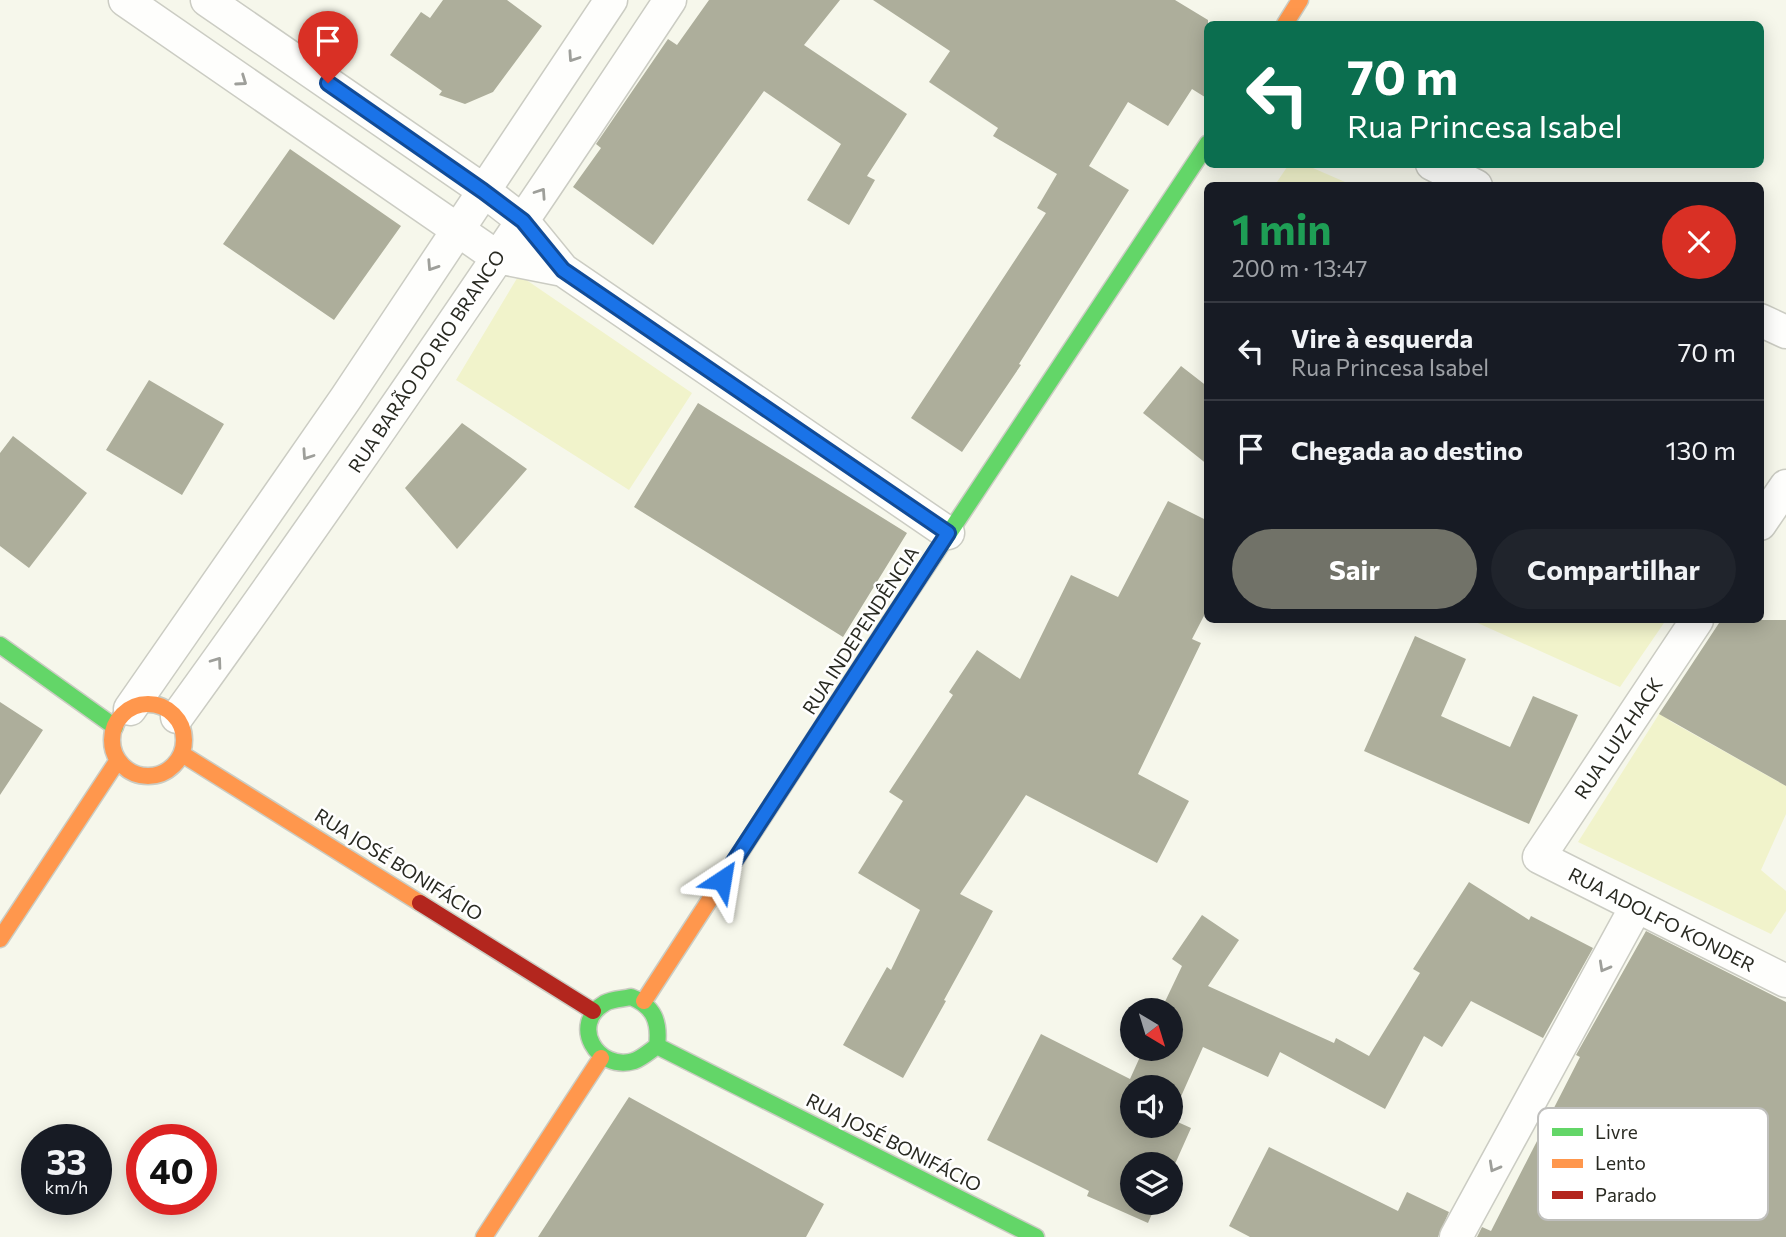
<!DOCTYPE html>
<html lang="pt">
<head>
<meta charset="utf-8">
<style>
	:root { --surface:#171b24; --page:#20242c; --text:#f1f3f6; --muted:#9ea1a6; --line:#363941; --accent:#717268 }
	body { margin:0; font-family:Commissioner,sans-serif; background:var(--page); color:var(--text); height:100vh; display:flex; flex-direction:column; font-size:26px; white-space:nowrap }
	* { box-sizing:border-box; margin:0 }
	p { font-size:23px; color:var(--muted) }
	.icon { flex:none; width:38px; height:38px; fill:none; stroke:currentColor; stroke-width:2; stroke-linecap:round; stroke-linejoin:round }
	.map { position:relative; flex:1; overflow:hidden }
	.drawer { position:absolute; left:1204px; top:182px; width:560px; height:441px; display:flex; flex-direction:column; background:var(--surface); border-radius:10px; box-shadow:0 4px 18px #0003 }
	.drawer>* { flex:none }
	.guide { position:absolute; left:1204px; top:21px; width:560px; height:147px; border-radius:10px; box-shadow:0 4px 18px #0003; background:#0b6e4f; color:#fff; overflow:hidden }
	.needle { width:46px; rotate:142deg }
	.controls { position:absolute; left:1120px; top:998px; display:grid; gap:14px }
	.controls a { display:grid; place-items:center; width:63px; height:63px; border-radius:50%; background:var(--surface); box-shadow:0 4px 18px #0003; font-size:35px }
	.speed { position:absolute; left:21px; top:1124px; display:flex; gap:14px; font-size:35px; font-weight:700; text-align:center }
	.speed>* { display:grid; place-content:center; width:91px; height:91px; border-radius:50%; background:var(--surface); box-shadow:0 4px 18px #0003; line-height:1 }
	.speed small { font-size:18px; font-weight:400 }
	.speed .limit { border:10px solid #d22; background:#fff; color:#111 }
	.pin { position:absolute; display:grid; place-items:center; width:60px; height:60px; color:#fff; margin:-72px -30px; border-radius:50% 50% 50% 0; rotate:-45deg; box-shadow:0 0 7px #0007 }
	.pin .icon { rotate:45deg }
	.me { position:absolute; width:77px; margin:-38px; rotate:33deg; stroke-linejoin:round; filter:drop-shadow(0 0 5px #0008) }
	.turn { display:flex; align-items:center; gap:24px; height:147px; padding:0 28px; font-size:32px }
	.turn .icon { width:91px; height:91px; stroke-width:2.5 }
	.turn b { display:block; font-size:49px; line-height:60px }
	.round { display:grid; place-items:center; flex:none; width:74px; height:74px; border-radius:37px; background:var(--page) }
	.summary { display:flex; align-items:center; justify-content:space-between; height:119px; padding:0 28px }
	h1 { font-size:42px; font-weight:700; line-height:52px; color:#1e9e55 }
	.cta { display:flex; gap:14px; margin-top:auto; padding:14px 28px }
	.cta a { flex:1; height:80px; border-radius:42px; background:var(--accent); color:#fff; font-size:28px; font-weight:700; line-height:80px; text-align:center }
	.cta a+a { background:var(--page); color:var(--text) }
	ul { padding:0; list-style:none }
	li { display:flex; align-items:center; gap:21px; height:98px; padding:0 28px; border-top:2px solid var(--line) }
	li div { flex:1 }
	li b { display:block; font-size:26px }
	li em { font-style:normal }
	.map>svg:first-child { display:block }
</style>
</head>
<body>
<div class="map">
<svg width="1786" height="1237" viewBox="0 0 1786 1237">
	<rect width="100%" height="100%" fill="#f6f7eb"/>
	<path fill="#f1f3cb" d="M 1289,164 L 1306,165 L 1352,185 L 1275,185 Z
		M 519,275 L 692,393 L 629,490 L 456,380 Z
		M 1471,620 L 1666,620 L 1620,687 Z
		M 1661,711 L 1670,721 L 1786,786 L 1786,814 L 1761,870 L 1786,891 L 1786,911 L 1771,934 L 1578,842 Z"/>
	<path fill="#adae9b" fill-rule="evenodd" d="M 443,0 L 507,0 L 542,26 L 493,92 L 465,104 L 439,95 L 442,91 L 390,55 L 421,12 L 430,18 Z
		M 709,0 L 840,0 L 804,45 L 907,114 L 867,176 L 875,180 L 849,225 L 807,200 L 841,144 L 764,91 L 653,245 L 573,187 L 601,148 L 596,144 L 668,39 L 677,45 Z
		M 873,0 L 1175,0 L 1208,20 L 1208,99 L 1192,89 L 1168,126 L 1128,102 L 1089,166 L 1129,190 L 1019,364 L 1021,365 L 962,452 L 911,418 L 1046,213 L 1037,208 L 1057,174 L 993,136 L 998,128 L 929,82 L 950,51 Z
		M 290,149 L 401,226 L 334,320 L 223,244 Z
		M 1181,366 L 1208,387 L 1208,465 L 1143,413 Z
		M 149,380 L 224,424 L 182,495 L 106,450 Z
		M 698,403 L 907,533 L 843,637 L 634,507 Z
		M 462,423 L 527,469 L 457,549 L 405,488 Z
		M 13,436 L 87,493 L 29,568 L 0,546 L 0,453 Z
		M 1168,501 L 1208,521 L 1208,608 L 1192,639 L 1201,643 L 1138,774 L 1189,801 L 1157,863 L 1026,795 L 960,894 L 993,911 L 944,1000 L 946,1001 L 903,1078 L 843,1045 L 887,967 L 891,970 L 920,910 L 858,873 L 903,801 L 889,792 L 953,695 L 949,692 L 977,650 L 1020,679 L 1071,575 L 1118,597 Z
		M 1721,620 L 1786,620 L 1786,786 L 1659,714 Z
		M 1415,636 L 1466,659 L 1441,716 L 1510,747 L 1533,696 L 1578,715 L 1529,824 L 1364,751 Z
		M 0,702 L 43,730 L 0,795 Z
		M 1469,882 L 1529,920 L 1531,916 L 1593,948 L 1543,1038 L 1471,1001 L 1442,1047 L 1424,1036 L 1385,1109 L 1280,1052 L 1268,1077 L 1203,1047 L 1171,1119 L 1191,1128 L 1171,1173 L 1171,1164 L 1132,1164 L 1132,1202 L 1157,1202 L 1148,1223 L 1087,1196 L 1089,1191 L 987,1140 L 1041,1034 L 1130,1079 L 1144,1048 L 1171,1048 L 1171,1010 L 1161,1010 L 1182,966 L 1172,959 L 1202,915 L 1239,940 L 1208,986 L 1334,1043 L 1336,1038 L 1369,1056 L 1420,973 L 1413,969 ZM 1132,1087 L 1171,1087 L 1171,1125 L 1132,1125 Z
		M 1646,931 L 1786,1002 L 1786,1237 L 1477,1237 L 1482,1227 L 1491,1231 L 1580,1057 L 1576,1055 Z
		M 629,1097 L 824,1204 L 806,1237 L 538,1237 Z
		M 1269,1147 L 1398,1211 L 1407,1192 L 1449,1212 L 1438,1237 L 1250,1237 L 1229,1226 Z"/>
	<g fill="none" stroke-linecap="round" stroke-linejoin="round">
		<g stroke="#cbccc3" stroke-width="35">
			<path id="street" d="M 125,0 L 497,257 L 563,270
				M 207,0 L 483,190 L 523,221 L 563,270 L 948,533
				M 1432,164 L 1476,186
				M 1760,320 L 1786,332
				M 1760,524 L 1786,486
				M 1697,620 L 1539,857 L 1786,981
				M 130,709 L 346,398 L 611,0
				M 177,717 C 347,482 510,242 670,0
				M 1456,1237 L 1636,907"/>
		</g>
		<g stroke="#cbccc3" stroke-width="19">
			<path id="fast" d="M 890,622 L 1208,143
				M 0,645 L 115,727
				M 631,997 C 654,1006 660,1022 657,1046 C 650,1051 642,1058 634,1061 C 597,1072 569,1024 605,1003 C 612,999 623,999 631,997 Z
				M 657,1046 L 1036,1237"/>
		</g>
		<g stroke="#cbccc3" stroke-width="19">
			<path id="slow" d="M 1285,24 L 1300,0
				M112 740a36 36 0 1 1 72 0a36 36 0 1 1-72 0Z
				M 182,754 L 420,903
				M 0,939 L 118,760
				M 644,1001 L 890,622
				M 484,1237 L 601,1058"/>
		</g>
		<g stroke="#cbccc3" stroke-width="19">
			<path id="jam" d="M 420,903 L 593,1011"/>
		</g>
		<use href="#street" stroke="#fefefc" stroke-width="32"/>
		<use href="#fast" stroke="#63d668" stroke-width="16"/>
		<use href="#slow" stroke="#ff974d" stroke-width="16"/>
		<use href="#jam" stroke="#b3261e" stroke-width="16"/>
	</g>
	<defs><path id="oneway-chevron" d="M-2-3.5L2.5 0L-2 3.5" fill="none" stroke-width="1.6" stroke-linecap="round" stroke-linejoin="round" transform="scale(1.75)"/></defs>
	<g stroke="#9e9f9a">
		<use href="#oneway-chevron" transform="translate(573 57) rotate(124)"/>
		<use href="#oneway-chevron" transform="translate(242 81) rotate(35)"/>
		<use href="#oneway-chevron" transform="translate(541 193) rotate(-56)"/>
		<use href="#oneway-chevron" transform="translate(432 266) rotate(123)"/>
		<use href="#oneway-chevron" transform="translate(307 455) rotate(124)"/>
		<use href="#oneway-chevron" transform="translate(217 662) rotate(-54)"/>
		<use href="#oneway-chevron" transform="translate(1604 967) rotate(119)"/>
		<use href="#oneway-chevron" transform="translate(1494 1167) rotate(119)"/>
	</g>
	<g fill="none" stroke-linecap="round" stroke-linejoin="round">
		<g stroke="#114b97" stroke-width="18">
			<path id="route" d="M 328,83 L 483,191 L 523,221 L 563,270 L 948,533 L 722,880"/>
		</g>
		<use href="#route" stroke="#1a73e8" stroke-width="12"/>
	</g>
	<g text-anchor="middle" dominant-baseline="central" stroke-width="5" stroke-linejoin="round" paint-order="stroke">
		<g font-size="19" fill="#292a22" stroke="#fff">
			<text transform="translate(426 361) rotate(-56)">RUA BARÃO DO RIO BRANCO</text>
			<text transform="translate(860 630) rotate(-57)">RUA INDEPENDÊNCIA</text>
			<text transform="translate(1618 738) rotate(-56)">RUA LUIZ HACK</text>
			<text transform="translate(399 864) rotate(32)">RUA JOSÉ BONIFÁCIO</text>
			<text transform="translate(1662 919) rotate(27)">RUA ADOLFO KONDER</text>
			<text transform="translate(894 1142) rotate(27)">RUA JOSÉ BONIFÁCIO</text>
		</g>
	</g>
	<rect x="1538" y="1108" width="230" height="112" rx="10" fill="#fff" stroke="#bfbfbd" stroke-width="2"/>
	<rect x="1552" y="1128" width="31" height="8" fill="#63d668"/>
	<rect x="1552" y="1159" width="31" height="9" fill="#ff974d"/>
	<rect x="1552" y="1191" width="31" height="8" fill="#b3261e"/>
	<g font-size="19" fill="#292a22">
		<text x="1595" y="1139">Livre</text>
		<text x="1595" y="1170">Lento</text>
		<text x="1595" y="1202">Parado</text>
	</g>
</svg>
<div class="controls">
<a><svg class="needle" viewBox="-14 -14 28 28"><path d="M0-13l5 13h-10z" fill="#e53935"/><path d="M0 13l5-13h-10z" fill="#9ea1a6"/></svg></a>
<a><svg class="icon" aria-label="sound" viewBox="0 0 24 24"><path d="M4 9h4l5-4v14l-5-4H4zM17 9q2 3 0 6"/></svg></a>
<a><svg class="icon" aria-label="layers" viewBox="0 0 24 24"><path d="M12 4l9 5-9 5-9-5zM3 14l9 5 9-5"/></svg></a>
</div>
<div class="speed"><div>33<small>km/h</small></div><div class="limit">40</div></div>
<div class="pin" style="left:328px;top:83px;background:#d93025"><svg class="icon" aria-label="arrive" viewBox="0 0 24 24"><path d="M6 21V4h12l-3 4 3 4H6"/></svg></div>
<svg class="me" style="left:722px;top:880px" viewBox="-20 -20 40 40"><path d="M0-17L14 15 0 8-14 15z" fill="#1a73e8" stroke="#fff" stroke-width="4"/></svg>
<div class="guide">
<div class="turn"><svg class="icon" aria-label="left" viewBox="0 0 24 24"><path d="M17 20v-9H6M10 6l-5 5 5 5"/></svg><div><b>70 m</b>Rua Princesa Isabel</div></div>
</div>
<section class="drawer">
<div class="summary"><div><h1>1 min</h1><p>200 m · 13:47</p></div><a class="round" style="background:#d93025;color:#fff"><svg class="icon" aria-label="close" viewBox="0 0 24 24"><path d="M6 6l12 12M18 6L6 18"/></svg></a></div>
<ul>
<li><svg class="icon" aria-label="left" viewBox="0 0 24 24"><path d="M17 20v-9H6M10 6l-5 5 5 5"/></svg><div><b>Vire à esquerda</b><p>Rua Princesa Isabel</p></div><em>70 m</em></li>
<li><svg class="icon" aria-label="arrive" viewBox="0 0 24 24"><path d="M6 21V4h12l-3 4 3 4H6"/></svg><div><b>Chegada ao destino</b></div><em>130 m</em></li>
</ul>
<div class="cta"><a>Sair</a><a>Compartilhar</a></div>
</section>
</div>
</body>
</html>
